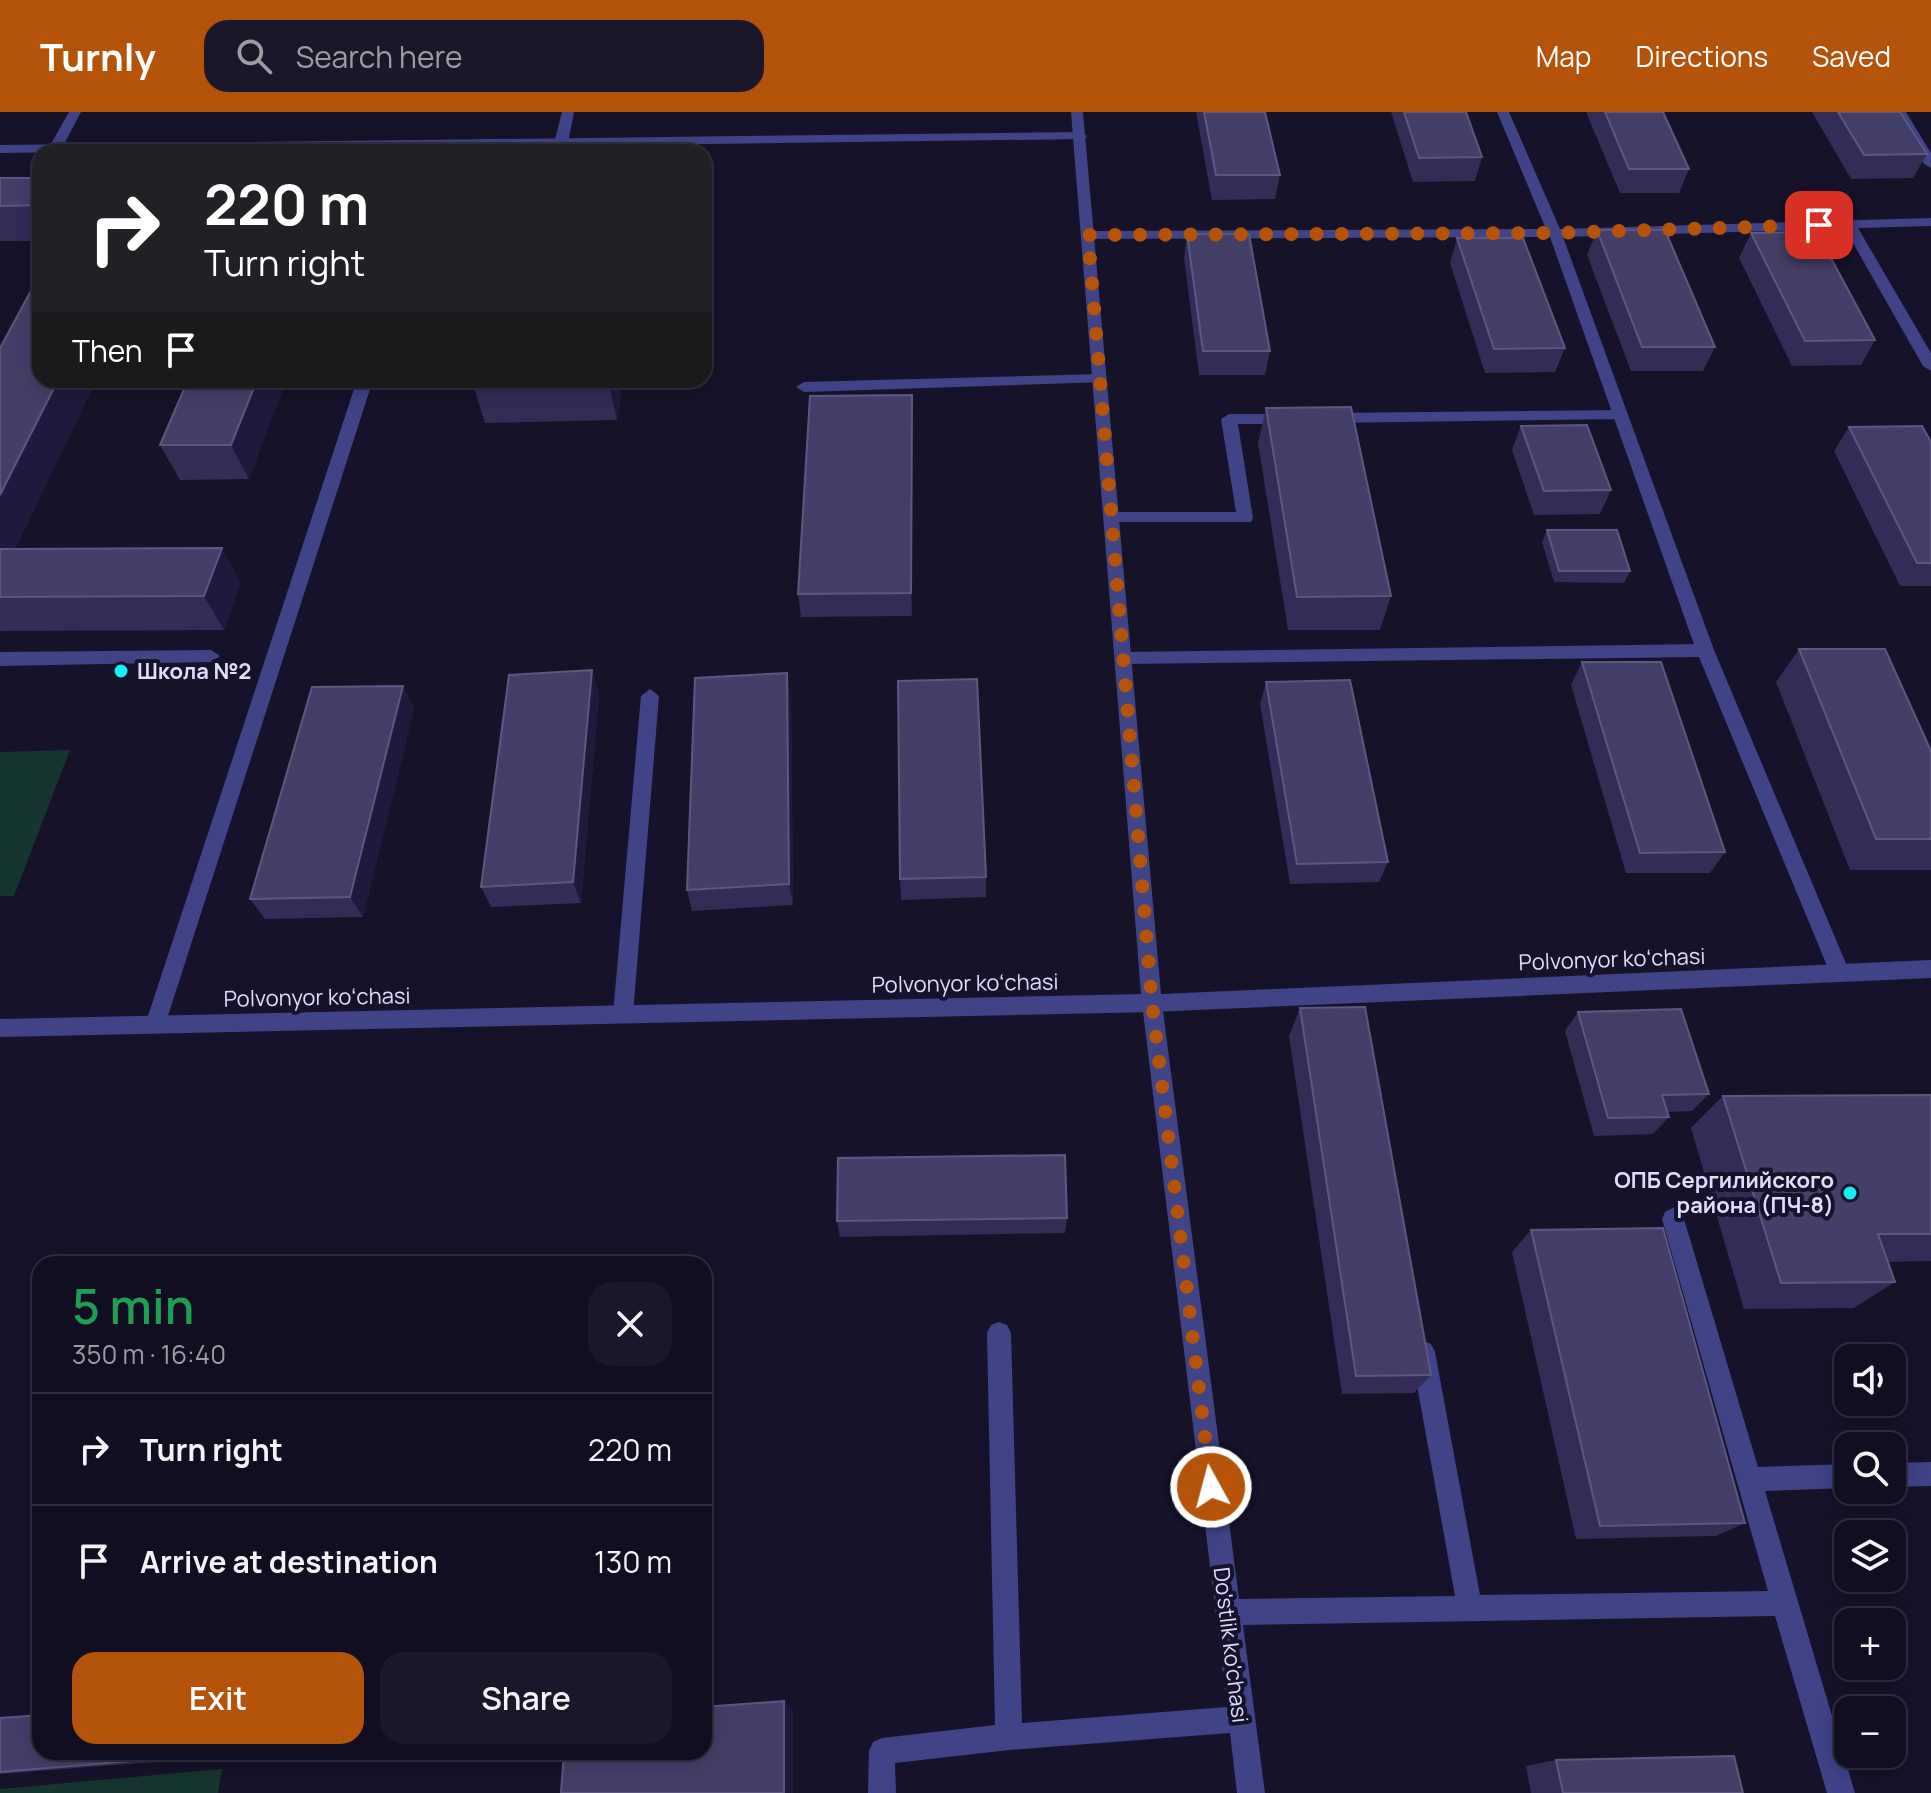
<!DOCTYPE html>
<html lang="en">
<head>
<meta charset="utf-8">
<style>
	:root { --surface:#100e20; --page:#191729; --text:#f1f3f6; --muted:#9c9ca5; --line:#302e3e; --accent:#b45309 }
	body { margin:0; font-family:Manrope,sans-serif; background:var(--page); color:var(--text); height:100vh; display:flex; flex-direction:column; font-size:30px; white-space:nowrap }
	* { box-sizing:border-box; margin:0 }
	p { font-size:26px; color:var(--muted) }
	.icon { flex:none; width:44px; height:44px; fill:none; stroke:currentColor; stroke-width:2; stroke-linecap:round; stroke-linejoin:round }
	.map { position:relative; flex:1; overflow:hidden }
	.panel { position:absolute; left:32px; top:1144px; width:680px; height:504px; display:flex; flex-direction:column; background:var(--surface); border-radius:24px; box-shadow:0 4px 20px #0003,0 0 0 2px var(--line) }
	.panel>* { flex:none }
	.top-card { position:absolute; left:32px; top:32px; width:680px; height:244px; border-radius:24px; box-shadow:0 4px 20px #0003,0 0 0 2px var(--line); background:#202124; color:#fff; overflow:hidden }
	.buttons { position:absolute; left:1834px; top:1232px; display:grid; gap:16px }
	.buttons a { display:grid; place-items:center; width:72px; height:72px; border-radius:16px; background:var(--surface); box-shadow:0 4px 20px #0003,0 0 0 2px var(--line); font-size:40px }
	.pin { position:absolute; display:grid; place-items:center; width:68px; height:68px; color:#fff; margin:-34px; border-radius:16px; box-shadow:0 4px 12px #0006 }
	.me { position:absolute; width:88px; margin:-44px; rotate:353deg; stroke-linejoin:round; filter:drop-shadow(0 0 6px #0008) }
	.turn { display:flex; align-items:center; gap:28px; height:168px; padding:0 40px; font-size:36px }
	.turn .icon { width:104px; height:104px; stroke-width:2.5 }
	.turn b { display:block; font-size:56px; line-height:68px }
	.then { display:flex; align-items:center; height:76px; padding:0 40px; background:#0003; gap:16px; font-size:30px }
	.round { display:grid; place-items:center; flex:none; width:84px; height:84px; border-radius:24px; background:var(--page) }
	.head { display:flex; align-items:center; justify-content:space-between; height:136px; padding:0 40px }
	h1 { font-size:48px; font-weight:600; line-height:60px; color:#1e9e55 }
	.button { display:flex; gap:16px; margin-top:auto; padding:16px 40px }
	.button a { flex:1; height:92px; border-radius:24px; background:var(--accent); color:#fff; font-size:32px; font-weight:600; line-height:92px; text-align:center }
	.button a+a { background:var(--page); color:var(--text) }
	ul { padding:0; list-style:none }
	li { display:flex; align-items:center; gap:24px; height:112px; padding:0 40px; border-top:2px solid var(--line) }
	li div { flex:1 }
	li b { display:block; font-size:30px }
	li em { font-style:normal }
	header { display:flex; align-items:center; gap:48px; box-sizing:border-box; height:112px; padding:0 40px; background:var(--accent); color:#fff }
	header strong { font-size:38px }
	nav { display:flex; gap:44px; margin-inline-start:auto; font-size:28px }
	.search { width:560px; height:72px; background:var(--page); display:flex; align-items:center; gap:20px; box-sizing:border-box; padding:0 28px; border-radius:24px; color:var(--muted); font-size:30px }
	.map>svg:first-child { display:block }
</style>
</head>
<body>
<header>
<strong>Turnly</strong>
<div class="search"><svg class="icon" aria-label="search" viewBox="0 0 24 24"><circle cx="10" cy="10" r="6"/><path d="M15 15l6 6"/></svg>Search here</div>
<nav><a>Map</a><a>Directions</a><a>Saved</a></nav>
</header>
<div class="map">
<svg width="1931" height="1681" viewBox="0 0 1931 1681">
	<rect width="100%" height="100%" fill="#15122a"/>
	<path fill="#163430" d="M 70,638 L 14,784 L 0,784 L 0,640 Z
		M 222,1657 L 218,1681 L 0,1681 L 0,1677 Z"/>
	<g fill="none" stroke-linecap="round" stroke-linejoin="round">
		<path fill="#404386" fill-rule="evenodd" d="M 69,0 L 81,0 L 60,40 L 50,40 L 48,37 Z
			M 562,0 L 574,0 L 568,31 L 561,35 L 554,31 Z
			M 1894,0 L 1906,0 L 1931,41 L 1931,56 L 1924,52 Z
			M 1100,262 L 1105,264 L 1105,270 L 804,280 L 796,275 L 804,270 Z
			M 357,268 L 373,268 L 165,913 L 162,919 L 155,922 L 148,919 L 145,913 Z
			M 1620,298 L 1628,303 L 1625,307 L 1328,311 L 1320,306 L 1328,301 Z
			M 1229,302 L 1288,302 L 1296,307 L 1288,312 L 1238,312 L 1253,406 L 1251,410 L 1106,410 L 1106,402 L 1112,400 L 1236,400 L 1221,307 Z
			M 1705,532 L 1714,538 L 1850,861 L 1847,867 L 1840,870 L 1833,867 L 1830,861 L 1699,545 L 1123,552 L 1114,546 L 1123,540 Z
			M 211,538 L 220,544 L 211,550 L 0,554 L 0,540 Z
			M 650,577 L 659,584 L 633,902 L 630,908 L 623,911 L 616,908 L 613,902 L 641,584 Z
			M 1152,882 L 1159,885 L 1162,891 L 1239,1487 L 1455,1484 L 1411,1240 L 1415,1232 L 1423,1228 L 1431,1232 L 1435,1240 L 1480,1483 L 1768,1479 L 1662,1107 L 1665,1100 L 1673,1096 L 1681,1100 L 1684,1107 L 1758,1355 L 1848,1352 L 1848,1376 L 1765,1379 L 1855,1681 L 1827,1681 L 1775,1504 L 1243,1513 L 1265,1681 L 1237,1681 L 1230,1621 L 1009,1638 L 895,1651 L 896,1681 L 868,1681 L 869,1639 L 873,1630 L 882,1626 L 995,1613 L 987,1221 L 991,1213 L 999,1210 L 1007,1213 L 1011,1221 L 1022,1611 L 1227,1595 L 1142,891 L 1145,885 Z
			M 1931,1350 L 1931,1374 L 1892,1375 L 1892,1351 Z"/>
		<path fill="#404386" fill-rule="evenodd" d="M 1497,0 L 1509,0 L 1560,117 L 1931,106 L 1931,114 L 1858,116 L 1931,241 L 1931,259 L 1923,254 L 1845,117 L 1563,125 L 1714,538 L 1711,543 L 1699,543 L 1696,538 L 1550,125 L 1088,127 L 1081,123 L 1088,119 L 1546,117 Z
			M 1080,20 L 1087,24 L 1085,27 L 0,41 L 0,33 Z"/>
		<path fill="#404386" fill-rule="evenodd" d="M 1071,0 L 1083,0 L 1161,882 L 1931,848 L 1931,866 L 1152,900 L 0,925 L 0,907 L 1141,882 Z"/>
	</g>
	<path fill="#322c57" d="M 1196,0 L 1265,0 L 1280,63 L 1275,87 L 1212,88 Z
		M 1391,0 L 1466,0 L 1482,45 L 1475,69 L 1413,70 Z
		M 1586,0 L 1663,0 L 1689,57 L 1679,81 L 1620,81 Z
		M 1812,0 L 1900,0 L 1927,42 L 1913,66 L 1851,67 Z
		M 0,66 L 40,66 L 40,129 L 0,129 Z
		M 1597,118 L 1715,235 L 1703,259 L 1631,259 L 1587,143 Z
		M 1751,121 L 1875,228 L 1861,253 L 1792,254 L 1739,146 Z
		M 1187,122 L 1270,239 L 1265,263 L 1199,263 L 1184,146 Z
		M 1457,126 L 1565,236 L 1555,260 L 1485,261 L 1450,151 Z
		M 0,236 L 40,268 L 96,268 L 15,437 L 241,470 L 224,518 L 0,519 Z
		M 286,268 L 249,367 L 180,368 L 160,333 Z
		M 475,268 L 617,268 L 621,284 L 617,308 L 485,311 L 474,276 Z
		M 912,283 L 912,504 L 801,505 L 798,482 Z
		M 1266,296 L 1391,484 L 1380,518 L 1288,518 L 1258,331 Z
		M 1521,314 L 1611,378 L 1600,402 L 1534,403 L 1512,338 Z
		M 1849,315 L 1931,330 L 1931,474 L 1900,474 L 1834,339 Z
		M 1547,418 L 1630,459 L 1624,471 L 1554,470 L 1542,430 Z
		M 1799,537 L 1931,639 L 1931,758 L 1850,758 L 1776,570 Z
		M 1582,550 L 1725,740 L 1710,761 L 1626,761 L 1571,573 Z
		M 1266,570 L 1388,750 L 1379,770 L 1290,772 L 1260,592 Z
		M 403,574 L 414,596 L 363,805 L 265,807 L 250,787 Z
		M 599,581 L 581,791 L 491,795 L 481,775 Z
		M 791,583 L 793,793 L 692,799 L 687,778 Z
		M 986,765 L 986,785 L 901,788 L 900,767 Z
		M 1300,896 L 1431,1263 L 1414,1281 L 1342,1282 L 1289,924 Z
		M 1578,900 L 1709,982 L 1692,999 L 1667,1000 L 1669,1005 L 1653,1022 L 1594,1024 L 1565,919 Z
		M 1931,983 L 1931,1149 L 1888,1150 L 1895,1170 L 1854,1196 L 1744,1197 L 1691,1016 L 1723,984 Z
		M 1067,1106 L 1065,1121 L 840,1125 L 837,1109 Z
		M 1531,1118 L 1745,1411 L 1716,1424 L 1576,1427 L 1512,1140 Z
		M 0,1606 L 157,1640 L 155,1650 L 0,1662 Z
		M 1556,1648 L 1743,1681 L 1531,1681 L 1526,1654 Z"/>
	<path fill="#1f1a3d" d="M 58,268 L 96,268 L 0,468 L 0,383 Z
		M 257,268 L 286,268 L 249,367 L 231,333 Z
		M 610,268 L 617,268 L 621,284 L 617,308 L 609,273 Z
		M 912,283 L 913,307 L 912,504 L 911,481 Z
		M 222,436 L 241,470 L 224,518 L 204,484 Z
		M 592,558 L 599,581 L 581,791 L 573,770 Z
		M 787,561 L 791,583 L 793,793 L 789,772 Z
		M 403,574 L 414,596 L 363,805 L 350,785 Z
		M 784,1589 L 793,1598 L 793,1681 L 784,1681 Z
		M 145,1640 L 157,1640 L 155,1650 L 143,1648 Z"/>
	<path fill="#443f68" stroke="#5c5880" stroke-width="2" d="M 1204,0 L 1265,0 L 1280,63 L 1216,63 Z
		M 1404,0 L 1466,0 L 1482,45 L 1419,46 Z
		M 1605,0 L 1663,0 L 1689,57 L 1629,57 Z
		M 1838,0 L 1900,0 L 1927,42 L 1864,43 Z
		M 0,66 L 40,66 L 40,93 L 0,94 Z
		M 1597,118 L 1665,118 L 1715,235 L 1642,235 Z
		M 1817,120 L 1875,228 L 1805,229 L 1751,121 Z
		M 1187,122 L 1249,122 L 1270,239 L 1203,239 Z
		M 1457,126 L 1523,126 L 1565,236 L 1494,237 Z
		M 40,162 L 40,268 L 58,268 L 0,383 L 0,236 Z
		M 188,268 L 257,268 L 231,333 L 160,333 Z
		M 475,268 L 610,268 L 609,273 L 474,276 Z
		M 912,283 L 911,481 L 798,482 L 810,284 Z
		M 1351,295 L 1391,484 L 1297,485 L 1266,296 Z
		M 1587,313 L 1611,378 L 1544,379 L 1521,314 Z
		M 1922,314 L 1931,330 L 1931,451 L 1917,451 L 1849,315 Z
		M 1547,418 L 1617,418 L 1630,459 L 1559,459 Z
		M 222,436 L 204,484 L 0,485 L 0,437 Z
		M 1799,537 L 1885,537 L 1931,639 L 1931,727 L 1876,727 Z
		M 1582,550 L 1661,550 L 1725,740 L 1640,741 Z
		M 592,558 L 573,770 L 481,775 L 509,563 Z
		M 787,561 L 789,772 L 687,778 L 695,566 Z
		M 977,567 L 986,765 L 900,767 L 898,569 Z
		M 1350,568 L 1388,750 L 1297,752 L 1266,570 Z
		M 403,574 L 350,785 L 250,787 L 312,575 Z
		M 1365,895 L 1431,1263 L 1356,1264 L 1300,896 Z
		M 1681,897 L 1709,982 L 1662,983 L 1669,1005 L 1608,1006 L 1578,900 Z
		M 1931,983 L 1931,1122 L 1878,1122 L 1895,1170 L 1781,1171 L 1723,984 Z
		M 1065,1043 L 1067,1106 L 837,1109 L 838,1046 Z
		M 1663,1116 L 1745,1411 L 1600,1414 L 1531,1118 Z
		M 784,1589 L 784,1681 L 561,1681 L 564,1640 L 704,1640 L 704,1595 Z
		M 40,1603 L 40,1640 L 145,1640 L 143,1648 L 0,1660 L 0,1606 Z
		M 1734,1644 L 1743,1681 L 1563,1681 L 1556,1648 Z"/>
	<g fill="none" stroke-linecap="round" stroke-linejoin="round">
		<path stroke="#b45309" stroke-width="14" stroke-dasharray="0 25.2" d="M 1211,1375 L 1152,891 L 1088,123 L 1555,121 L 1819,113"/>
	</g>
	<g fill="#13eff3" stroke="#15122a" stroke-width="3">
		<circle cx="121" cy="559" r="8"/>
		<circle cx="1850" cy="1081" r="8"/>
	</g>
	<g text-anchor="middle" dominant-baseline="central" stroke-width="8" stroke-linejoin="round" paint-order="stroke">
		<g font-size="22" font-weight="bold" fill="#deddfd" stroke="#15122a" text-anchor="start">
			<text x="137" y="559">Школа №2</text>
			<text x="1834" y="1068" text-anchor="end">ОПБ Сергилийского<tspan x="1834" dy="25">района (ПЧ-8)</tspan></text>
		</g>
		<g font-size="22" fill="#deddfd" stroke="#15122a">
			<text transform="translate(1612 847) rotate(-2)">Polvonyor koʻchasi</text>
			<text transform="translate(965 871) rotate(-1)">Polvonyor koʻchasi</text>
			<text transform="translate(317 885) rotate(-1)">Polvonyor koʻchasi</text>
			<text transform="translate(1231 1533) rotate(83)">Do'stlik ko'chasi</text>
		</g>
	</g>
</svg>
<div class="buttons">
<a><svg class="icon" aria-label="sound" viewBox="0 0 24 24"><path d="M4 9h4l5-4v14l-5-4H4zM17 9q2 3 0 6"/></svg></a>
<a><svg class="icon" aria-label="search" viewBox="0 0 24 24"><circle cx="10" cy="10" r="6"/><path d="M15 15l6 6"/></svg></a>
<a><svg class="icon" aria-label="layers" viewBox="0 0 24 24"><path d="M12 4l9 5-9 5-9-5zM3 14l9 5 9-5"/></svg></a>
<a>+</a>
<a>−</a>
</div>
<div class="pin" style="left:1819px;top:113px;background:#d93025"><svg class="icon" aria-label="arrive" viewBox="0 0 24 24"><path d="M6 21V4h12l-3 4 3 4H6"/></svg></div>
<svg class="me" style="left:1211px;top:1375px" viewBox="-20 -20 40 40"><circle r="17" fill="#b45309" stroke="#fff" stroke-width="3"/><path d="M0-11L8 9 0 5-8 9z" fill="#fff"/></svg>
<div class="top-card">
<div class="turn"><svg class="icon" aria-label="right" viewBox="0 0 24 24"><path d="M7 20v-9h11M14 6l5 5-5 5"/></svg><div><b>220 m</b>Turn right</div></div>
<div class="then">Then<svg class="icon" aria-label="arrive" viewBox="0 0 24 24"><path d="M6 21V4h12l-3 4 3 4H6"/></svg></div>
</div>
<section class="panel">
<div class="head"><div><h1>5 min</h1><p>350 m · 16:40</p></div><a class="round"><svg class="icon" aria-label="close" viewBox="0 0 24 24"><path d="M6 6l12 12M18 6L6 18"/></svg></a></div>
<ul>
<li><svg class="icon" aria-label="right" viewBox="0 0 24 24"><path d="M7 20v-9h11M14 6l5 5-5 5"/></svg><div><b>Turn right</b></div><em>220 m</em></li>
<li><svg class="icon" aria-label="arrive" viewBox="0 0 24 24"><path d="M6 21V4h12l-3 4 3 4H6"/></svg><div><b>Arrive at destination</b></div><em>130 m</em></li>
</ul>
<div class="button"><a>Exit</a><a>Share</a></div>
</section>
</div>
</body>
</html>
